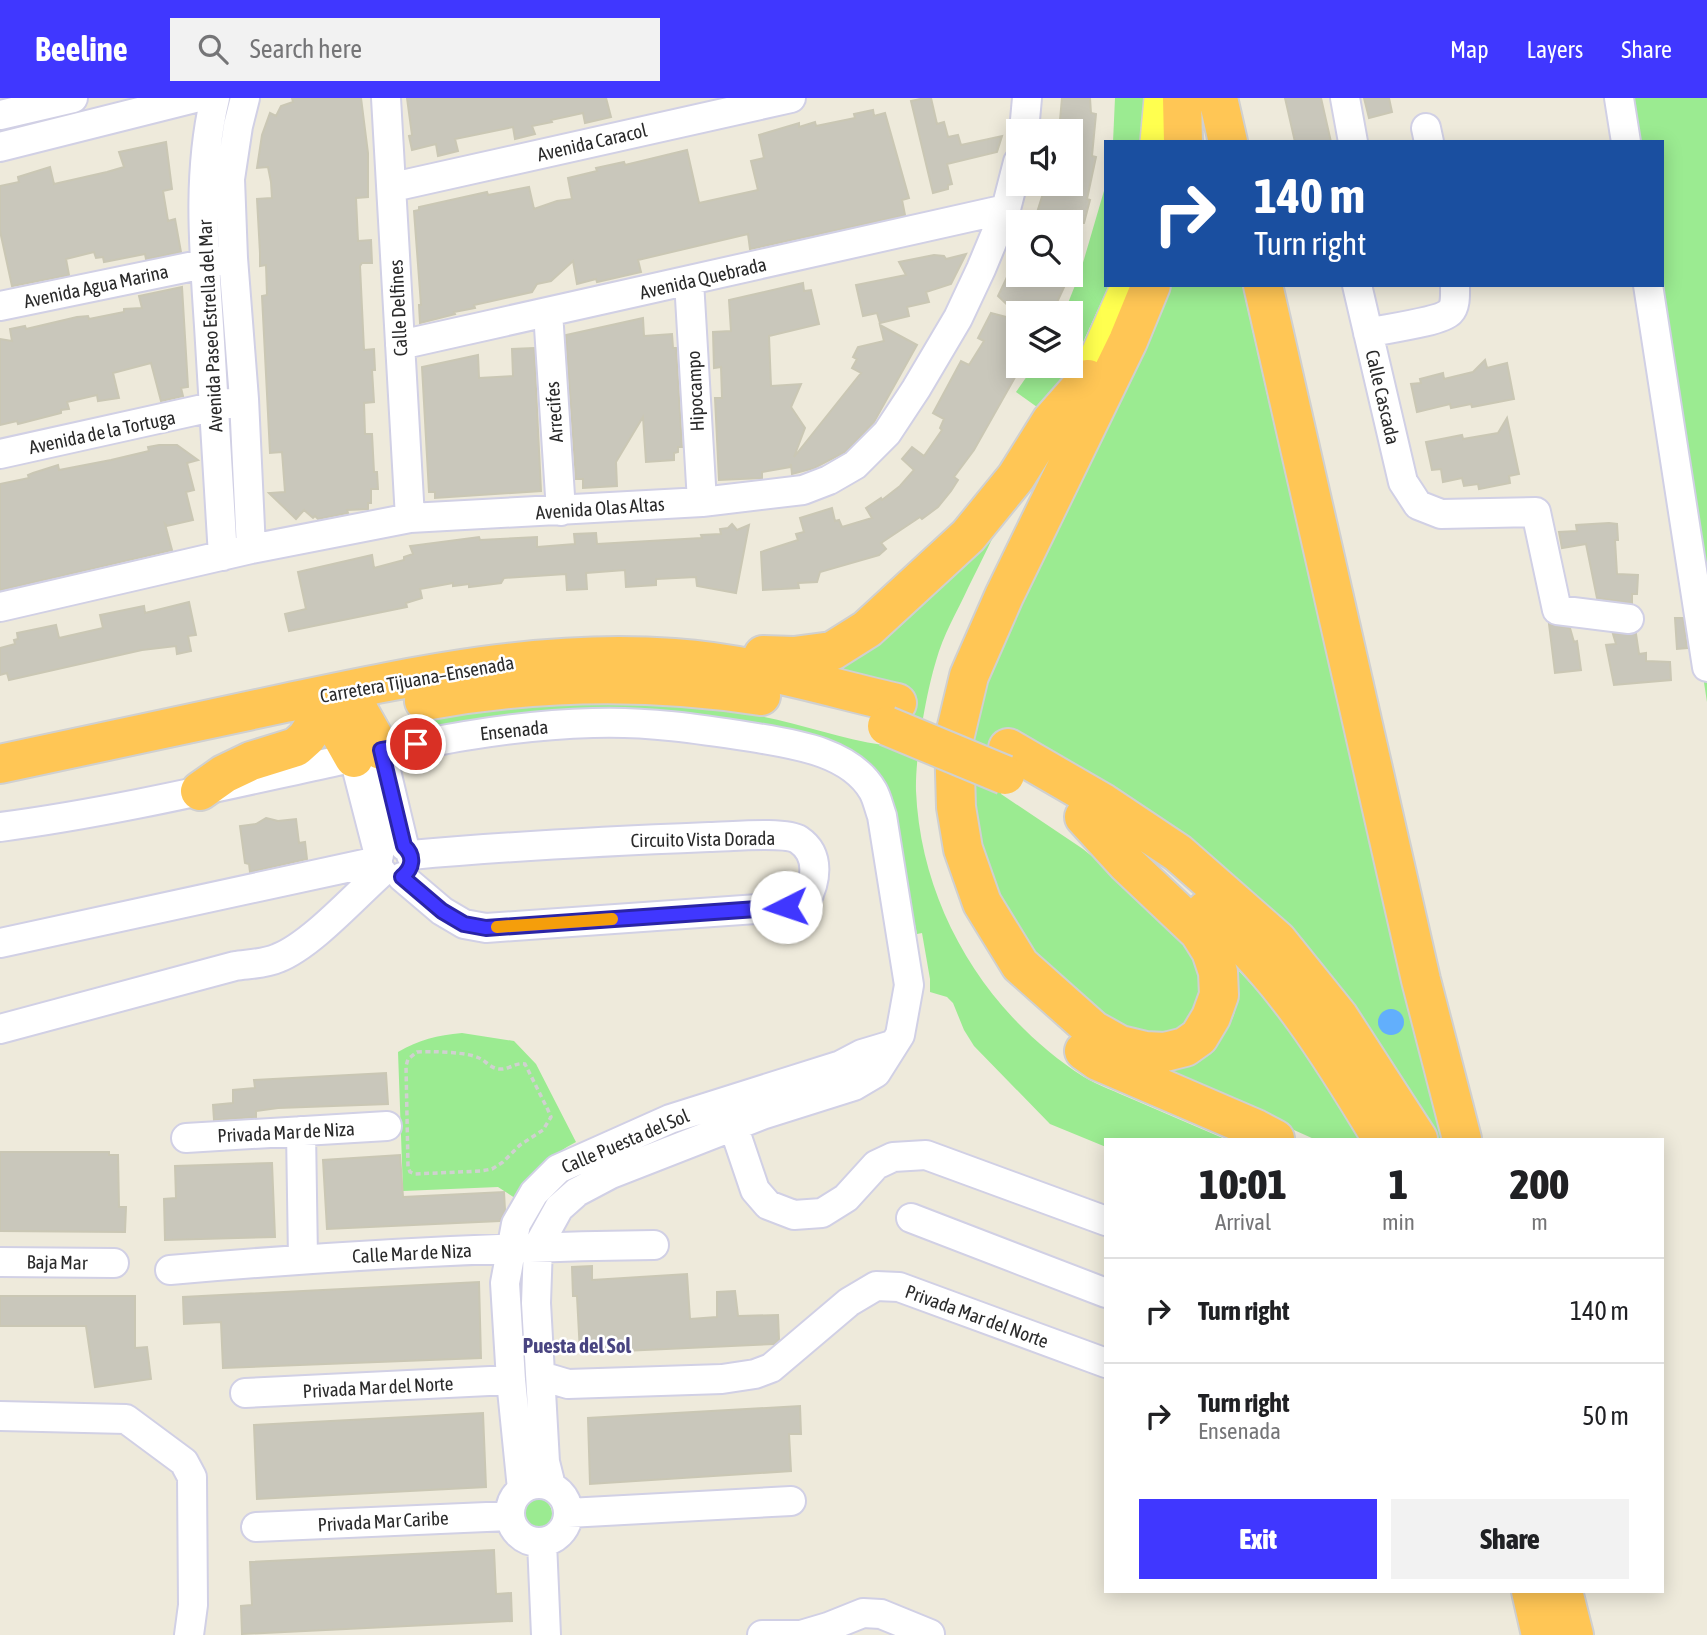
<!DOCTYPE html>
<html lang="en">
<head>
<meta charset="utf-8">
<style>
	:root { --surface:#fff; --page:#f2f2f2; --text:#202124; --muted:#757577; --line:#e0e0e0; --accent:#4037ff }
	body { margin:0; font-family:"Asap Condensed",sans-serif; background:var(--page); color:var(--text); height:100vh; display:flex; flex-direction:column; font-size:26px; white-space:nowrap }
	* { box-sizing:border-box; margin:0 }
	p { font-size:23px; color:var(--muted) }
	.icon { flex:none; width:38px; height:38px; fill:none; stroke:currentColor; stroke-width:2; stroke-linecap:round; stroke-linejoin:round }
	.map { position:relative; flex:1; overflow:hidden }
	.panel { position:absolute; left:1104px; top:1040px; width:560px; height:455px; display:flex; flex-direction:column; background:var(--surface); border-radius:0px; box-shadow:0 4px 18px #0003 }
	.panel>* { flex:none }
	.guide { position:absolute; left:1104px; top:42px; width:560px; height:147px; border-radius:0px; box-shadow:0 4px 18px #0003; background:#1a4fa0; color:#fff; overflow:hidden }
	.fabs { position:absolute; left:1006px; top:21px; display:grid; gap:14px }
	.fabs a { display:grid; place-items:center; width:77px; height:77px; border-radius:0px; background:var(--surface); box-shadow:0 4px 18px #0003; font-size:35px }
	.pin { position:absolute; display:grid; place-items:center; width:60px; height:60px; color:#fff; margin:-30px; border:4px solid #fff; border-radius:50%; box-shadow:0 2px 7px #0007 }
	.me { position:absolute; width:77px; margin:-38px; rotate:266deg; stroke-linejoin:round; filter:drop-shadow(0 0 5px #0008) }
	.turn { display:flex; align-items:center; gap:24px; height:147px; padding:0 35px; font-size:32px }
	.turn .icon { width:91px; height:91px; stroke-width:2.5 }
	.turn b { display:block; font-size:49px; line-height:60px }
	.eta { display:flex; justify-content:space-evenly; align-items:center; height:119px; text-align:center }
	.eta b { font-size:42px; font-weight:800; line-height:49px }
	.button { display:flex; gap:14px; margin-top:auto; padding:14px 35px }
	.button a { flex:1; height:80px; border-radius:0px; background:var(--accent); color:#fff; font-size:28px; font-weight:800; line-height:80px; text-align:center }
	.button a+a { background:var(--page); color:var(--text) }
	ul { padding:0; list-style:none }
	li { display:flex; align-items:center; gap:21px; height:105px; padding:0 35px; border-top:2px solid var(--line) }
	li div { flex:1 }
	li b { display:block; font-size:26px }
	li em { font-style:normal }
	header { display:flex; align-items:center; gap:42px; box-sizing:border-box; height:98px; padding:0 35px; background:var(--accent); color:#fff }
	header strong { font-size:33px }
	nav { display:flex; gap:38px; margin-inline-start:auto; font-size:24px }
	.search { width:490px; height:63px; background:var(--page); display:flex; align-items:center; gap:18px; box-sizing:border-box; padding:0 24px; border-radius:0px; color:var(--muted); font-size:26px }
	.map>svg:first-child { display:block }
</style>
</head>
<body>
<header>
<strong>Beeline</strong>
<div class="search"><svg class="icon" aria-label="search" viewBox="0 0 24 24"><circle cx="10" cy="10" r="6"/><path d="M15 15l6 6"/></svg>Search here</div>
<nav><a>Map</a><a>Layers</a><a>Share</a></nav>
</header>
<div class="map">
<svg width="1707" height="1537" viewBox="0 0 1707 1537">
	<rect width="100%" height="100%" fill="#eeeadb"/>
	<path fill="#9beb91" d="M 1115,0 L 1152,0 L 1148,44 L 1113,44 Z
		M 1615,0 L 1707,0 L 1707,604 L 1643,187 L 1662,187 L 1662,44 L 1621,44 Z
		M 1106,86 L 1106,187 L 1109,187 L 1074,264 L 1044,314 L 1016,294 L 1034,268 L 1071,268 L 1071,215 L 1064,215 L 1080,175 Z
		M 1162,187 L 1242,187 L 1393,847 L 1449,1041 L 1434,1041 L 1099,681 L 1014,632 L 1001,696 L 1083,751 L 1174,825 L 1211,877 L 1178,942 L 1102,931 L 1042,880 L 973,745 L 970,615 Z
		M 1014,394 C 999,427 984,458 968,490 C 957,514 943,537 936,563 C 926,596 915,659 916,693 C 921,810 987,917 1084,979 C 1099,988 1117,994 1132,1001 C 1163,1014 1194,1028 1225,1041 L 1106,1041 L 1106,1049 L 1050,1026 L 974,948 L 964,932 L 953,905 L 947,899 L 930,894 L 930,881 L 922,835 L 917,836 L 886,693 L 711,626 L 391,648 L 387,631 C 413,620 447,619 476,615 C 568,601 660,602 753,617 C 797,624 839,641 883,647 L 891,588 L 820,567 Z
		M 1238,872 L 1280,917 L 1366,1041 L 1314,1041 L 1163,973 C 1177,964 1213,946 1223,935 C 1238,920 1240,892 1238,872 Z
		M 462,935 L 514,943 L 536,966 L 576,1044 C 552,1056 535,1074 517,1093 L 526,1102 L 521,1104 L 498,1089 L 403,1093 L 398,954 C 419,942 437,937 462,935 Z
		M520 1416a16 16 0 1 1 32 0a16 16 0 1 1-32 0Z"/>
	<path fill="#62affc" d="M1378 924a13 13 0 1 1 26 0a13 13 0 1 1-26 0Z"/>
	<path fill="#c9c7bb" stroke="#cac7b4" stroke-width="2" d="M 292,0 L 361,0 L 368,55 L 368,99 L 356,100 L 358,143 L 371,142 L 372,165 L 362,165 L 360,168 L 364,252 L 374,251 L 375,272 L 372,272 L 374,304 L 364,305 L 365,336 L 372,336 L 374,374 L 377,374 L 378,391 L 371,391 L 371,405 L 368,405 L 368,411 L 347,412 L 348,415 L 318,421 L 315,418 L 313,420 L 304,412 L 296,421 L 269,395 L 285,394 L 282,354 L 270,355 L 262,198 L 267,197 L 266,167 L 260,168 L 260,155 L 257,101 L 272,100 L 271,84 L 268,69 L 257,70 L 262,37 L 270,15 L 276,18 L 281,8 L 293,4 Z
		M 407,0 L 606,0 L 611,19 L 585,25 L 583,15 L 551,22 L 552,24 L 532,28 L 535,36 L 515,41 L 513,29 L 455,41 L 458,53 L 438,58 L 436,46 L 412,52 L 409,38 L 412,37 Z
		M 925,0 L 931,0 L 937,26 L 944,24 L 948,39 L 958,37 L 961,47 L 1002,38 L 997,54 L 947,66 L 952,86 L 948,87 L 948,91 L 933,95 L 911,3 Z
		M 1062,0 L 1090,0 L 1091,15 L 1096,16 L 1092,58 L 1096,59 L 1087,101 L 1090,102 L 1084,125 L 1034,124 L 1046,86 L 1071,86 L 1071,33 L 1059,33 Z
		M 1285,0 L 1321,0 L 1331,44 L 1295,44 Z
		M 1364,0 L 1389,0 L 1392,14 L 1369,20 Z
		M 873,12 L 874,18 L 885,15 L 909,100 L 902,102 L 905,117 L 750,151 L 748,136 L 638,162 L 641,174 L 597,184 L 596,181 L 577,186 L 573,163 L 551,183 L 537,186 L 532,194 L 474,207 L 475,210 L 454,214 L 455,216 L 420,225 L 419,207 L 421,207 L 414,113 L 419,112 L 419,109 L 487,94 L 488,97 L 529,89 L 534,111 L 557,103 L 572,101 L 568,80 L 597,73 L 596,70 L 624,64 L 625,67 L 687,52 L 699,105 L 758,92 L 751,63 L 764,60 L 759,37 L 799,25 L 799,29 L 815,24 L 816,28 L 855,20 L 854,16 Z
		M 166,44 L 172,91 L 163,93 L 168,123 L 175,121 L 181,154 L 146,161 L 145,156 L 104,164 L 103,159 L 96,160 L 94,154 L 66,161 L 69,177 L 12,188 L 0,133 L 0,88 L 19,84 L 18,79 L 50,69 L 54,86 L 107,74 L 124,69 L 119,54 Z
		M 966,156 L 951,186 L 926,194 L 929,204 L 907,209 L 909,218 L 880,225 L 877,215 L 863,218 L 856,187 L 906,177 L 899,164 L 934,157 L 944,158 L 946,161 Z
		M 1018,177 L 1065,177 L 1062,186 L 1065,187 L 1052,215 L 1016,215 L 998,198 L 1007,179 L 1016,180 Z
		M 803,185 L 804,193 L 811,192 L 819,226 L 769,238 L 771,288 L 801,286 L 791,309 L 805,330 L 794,359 L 861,275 L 852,270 L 857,261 L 853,259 L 858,249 L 884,243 L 880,227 L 917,247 L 874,324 L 845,354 L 814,370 L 792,376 L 791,366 L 790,369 L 762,374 L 762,380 L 719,382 L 715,300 L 722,300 L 721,269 L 714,270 L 713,234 L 731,233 L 729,202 Z
		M 182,189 L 188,289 L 181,290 L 183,298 L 161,303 L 151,265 L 113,275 L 119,300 L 98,303 L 97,297 L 67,304 L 69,311 L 61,312 L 61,315 L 18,326 L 17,323 L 0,327 L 0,241 L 12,243 L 10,231 L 25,228 L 26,231 L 77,219 L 88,218 L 89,221 L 124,214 L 124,211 L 142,210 L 139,198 Z
		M 991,215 L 1018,222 L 1018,274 L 974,352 L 954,379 L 958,382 L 951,393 L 938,409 L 922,421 L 920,419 L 881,445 L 886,451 L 879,457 L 820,474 L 817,484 L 798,485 L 799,490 L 763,492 L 761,454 L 798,442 L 796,436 L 804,434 L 800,420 L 832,410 L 835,423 L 839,422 L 842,429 L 872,420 L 866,410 L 881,400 L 882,402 L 900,388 L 914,372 L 902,361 L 912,349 L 924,358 L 942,332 L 940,330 L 944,321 L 933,315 L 961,263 L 969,267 L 984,243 L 978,240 Z
		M 643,220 L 644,238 L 672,236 L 673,250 L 676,250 L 682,349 L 678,349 L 678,354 L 674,355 L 674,362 L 646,364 L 643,319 L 616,364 L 617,388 L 583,390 L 583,381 L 576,381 L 566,237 Z
		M 534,250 L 541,393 L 435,400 L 435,394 L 429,394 L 422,269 L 478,257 L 479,280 L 513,278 L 512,251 Z
		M 1485,262 L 1487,270 L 1507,265 L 1514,301 L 1472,309 L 1471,306 L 1451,310 L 1450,306 L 1417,314 L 1411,286 L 1421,285 L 1420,281 L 1443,275 L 1444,281 L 1473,274 Z
		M 1507,320 L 1519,376 L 1509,378 L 1510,385 L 1479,391 L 1478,386 L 1464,388 L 1462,380 L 1443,384 L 1441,371 L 1432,372 L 1426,344 L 1462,337 L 1463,341 L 1498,335 Z
		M 159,347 L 177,347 L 198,362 L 187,365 L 194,392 L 186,394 L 193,422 L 167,428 L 165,426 L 172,452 L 0,492 L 0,386 L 29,380 L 28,377 L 33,375 L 58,367 L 59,372 L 111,362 L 149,353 L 148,349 Z
		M 1609,425 L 1617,426 L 1618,442 L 1615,442 L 1617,476 L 1638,477 L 1637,496 L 1632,496 L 1632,505 L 1597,500 L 1586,446 L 1562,450 L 1559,434 L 1577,433 L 1576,427 Z
		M 732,426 L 737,432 L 749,427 L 736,495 L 697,488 L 696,479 L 656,481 L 656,487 L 626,489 L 625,472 L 586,475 L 587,491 L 567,492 L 566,476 L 504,480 L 501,485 L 469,489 L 469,486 L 453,488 L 453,485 L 420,491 L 422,500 L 406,505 L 407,509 L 289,533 L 285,516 L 306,511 L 298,474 L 372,457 L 374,470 L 404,462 L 404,459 L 413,456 L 410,448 L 479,439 L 480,442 L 537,439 L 537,449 L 575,446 L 574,436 L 596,435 L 597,446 L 702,440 L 701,437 L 721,436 L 720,431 L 728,430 Z
		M 189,504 L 196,537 L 188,538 L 191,553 L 177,556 L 176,548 L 142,552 L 9,582 L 7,575 L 0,577 L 0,550 L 15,546 L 14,542 L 18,541 L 17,535 L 56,527 L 59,540 L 103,530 L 100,517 L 144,508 L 145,515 Z
		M 1675,520 L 1683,520 L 1687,550 L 1677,551 Z
		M 1549,526 L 1570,530 L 1574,544 L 1577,543 L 1581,572 L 1555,575 Z
		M 1613,536 L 1636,536 L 1639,556 L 1646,555 L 1646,563 L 1670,564 L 1671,582 L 1614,587 L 1606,547 L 1616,546 Z
		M 266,720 L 278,723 L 296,721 L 299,745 L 305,744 L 307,761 L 250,774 L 249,766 L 245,765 L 240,728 L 256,726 Z
		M 386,975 L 388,1006 L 278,1010 L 256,1013 L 256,1019 L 214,1022 L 213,1007 L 233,1005 L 233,992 L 255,990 L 254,982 Z
		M 0,1054 L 109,1054 L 109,1057 L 118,1057 L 119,1109 L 126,1109 L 125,1134 L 0,1133 Z
		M 400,1057 L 403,1099 L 504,1094 L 505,1112 L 500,1123 L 327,1131 L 323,1062 Z
		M 272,1065 L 275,1139 L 165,1142 L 164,1101 L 176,1100 L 175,1068 Z
		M 592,1168 L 592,1182 L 687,1176 L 690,1221 L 717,1219 L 717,1194 L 735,1193 L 738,1218 L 778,1217 L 779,1241 L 774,1246 L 580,1255 L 577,1198 L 573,1198 L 572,1169 Z
		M 479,1184 L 481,1260 L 223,1270 L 221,1224 L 184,1226 L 183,1199 Z
		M 0,1198 L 135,1198 L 135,1250 L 147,1249 L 151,1281 L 95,1289 L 86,1228 L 0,1228 Z
		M 800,1308 L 801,1336 L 789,1336 L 791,1373 L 590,1386 L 588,1320 Z
		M 483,1315 L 486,1389 L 257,1401 L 254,1327 Z
		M 494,1452 L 496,1496 L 511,1495 L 512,1523 L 242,1536 L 241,1508 L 252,1507 L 250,1464 Z"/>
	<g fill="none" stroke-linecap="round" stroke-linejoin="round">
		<g stroke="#d1d0e5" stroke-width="32">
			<path id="minor" d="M 215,0 C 197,75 204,152 209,228 C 214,305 218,381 223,458
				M 245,0 L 238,28 L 230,81 L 233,160 L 244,301 L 251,451
				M 386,0 L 410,420
				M 1345,0 L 1353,44
				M 1619,0 L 1626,44
				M 0,17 L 73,0
				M 1426,30 L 1429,44
				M 1024,33 L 1027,0
				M 0,49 L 195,0
				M 393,89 L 791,0
				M 689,183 L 702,404
				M 1357,187 L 1403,384 L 1418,407 L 1441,416 L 1536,414 L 1557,512 L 1629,521
				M 1648,187 L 1707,569
				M 0,208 L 223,162
				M 548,214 L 561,413
				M 1368,235 C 1384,231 1440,224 1450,214 C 1456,208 1455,196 1455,187
				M 400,247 L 1006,111
				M 0,356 L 230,305
				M 0,509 L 251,451 L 410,420 L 702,404 L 803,392 L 829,382 L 855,367 L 887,335 L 916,291 L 958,220 L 981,171 L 1006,111 L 1018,64
				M 381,652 L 404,748
				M 354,660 L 379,757
				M 0,729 C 114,714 226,687 337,663 C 422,645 507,627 593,625 C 646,623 700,631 751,639 C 793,646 850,653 873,693 C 877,700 879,710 882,718 L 909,887 L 900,937 L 876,975 L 854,988 L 762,1017 L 611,1076 L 577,1094 L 559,1110 L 538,1148 L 536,1205 L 545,1364 L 551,1388
				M 402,779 L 442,813 L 464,826 L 486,830 L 786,809 L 805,804 C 816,784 821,757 799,742 C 785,733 728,739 709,739 C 609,743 510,748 411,757
				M 0,845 L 378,763
				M 0,931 L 235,868 C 248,866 265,866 278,860 C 311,847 354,799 382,774
				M 734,1030 L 755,1092 L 768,1107 L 794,1117 L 822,1115 L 846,1100 L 876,1067 L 893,1059 L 926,1057 L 1106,1123
				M 301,1033 L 303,1161
				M 186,1040 L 387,1028
				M 911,1120 L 1106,1195
				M 0,1164 L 114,1165
				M 170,1172 C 331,1158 492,1149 654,1147
				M 541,1278 L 568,1286 L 722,1281 L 755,1276 L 771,1270 L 849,1204 L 876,1188 L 899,1189 L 1106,1265
				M 245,1295 L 511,1282
				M 0,1318 L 126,1321 L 184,1364 L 192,1379 L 193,1507 L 189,1537
				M510 1415a29 29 0 1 1 58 0a29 29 0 1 1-58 0Z
				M 522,1391 L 511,1282 L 505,1185 L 516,1126 L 534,1095 L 558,1071 L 670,1021 L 841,967 L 862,956 L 892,947
				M 568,1415 L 791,1403
				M 256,1429 L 510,1418
				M 542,1444 L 546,1537
				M 762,1537 L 801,1537 L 828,1529 L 863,1515 L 881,1516 L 930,1536"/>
		</g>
		<g stroke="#d0d0d0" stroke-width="38">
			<path id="major" d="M 1158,44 L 1162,0
				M 1088,281 L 1129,187"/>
		</g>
		<g stroke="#d0d0d0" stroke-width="42">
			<path id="highway" d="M 1182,0 L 1183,44
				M 1218,0 L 1228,44
				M 1263,187 L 1421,882 L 1462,1041
				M 763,557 L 794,558 L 832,553 L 867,531 L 968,438 L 1016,379 L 1051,323 L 1088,281
				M 424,603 C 534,583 650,581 761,598
				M 360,615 L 381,652
				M 332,621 L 354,660
				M 1008,650 L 1103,705 L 1178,755 L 1277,842 L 1339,919 L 1418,1041
				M 0,666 C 95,646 190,625 285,605 C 413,578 542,550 674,560 C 750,565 823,588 897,605
				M 200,693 L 224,676 L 251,663 L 296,649 L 306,640 L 317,624
				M 1084,719 L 1127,766 L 1199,834 L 1211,853 L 1218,874 L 1219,897 L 1211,919 L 1199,939 L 1185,949 L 1165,954 L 1145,953 L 1120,947 L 1093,932 L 1020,867 L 982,805 L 963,751 L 956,709 L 954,641 L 969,578 L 1004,498 L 1128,243 L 1151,187
				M 1206,812 C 1281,875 1332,958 1382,1041
				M 1084,953 L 1098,963 L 1256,1031 L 1275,1041
				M 1531,1493 L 1541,1537
				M 1563,1493 L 1574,1537"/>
		</g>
		<path stroke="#d0d0d0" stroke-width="3.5" stroke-dasharray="5 3.5" stroke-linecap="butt" d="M 417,954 C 430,953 468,954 479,960 C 486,963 490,970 499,971 C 509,972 516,964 525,966 L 548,1012 L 551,1019 L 543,1032 L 520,1047 L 503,1064 L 492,1071 L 481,1073 L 415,1076 L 410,1074 L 408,1069 L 406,968 L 408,961 Z"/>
		<use href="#minor" stroke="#fff" stroke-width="28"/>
		<use href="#major" stroke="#ffff4f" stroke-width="35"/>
		<use href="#highway" stroke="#ffc655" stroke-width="38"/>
		<g stroke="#d0d0d0" stroke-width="42" stroke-linecap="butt">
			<path id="highway-bridge" d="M 887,628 L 1005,677"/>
		</g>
		<use href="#highway-bridge" stroke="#ffc655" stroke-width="38"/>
	</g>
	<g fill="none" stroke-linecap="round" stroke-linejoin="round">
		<g stroke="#2a24a6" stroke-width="18">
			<path id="route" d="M 416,646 L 381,652 L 404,748 C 415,758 413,770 402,779 L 442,813 L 464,826 L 486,830 L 786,809"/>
		</g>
		<use href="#route" stroke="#4037ff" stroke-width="12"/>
		<path stroke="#f59e0b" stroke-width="12" d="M 497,829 L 612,821"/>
	</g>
	<g text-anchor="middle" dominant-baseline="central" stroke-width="5" stroke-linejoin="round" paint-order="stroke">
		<g font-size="19" fill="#2a2a2a" stroke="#fff">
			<text transform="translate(592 44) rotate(-13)">Avenida Caracol</text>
			<text transform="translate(703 180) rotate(-13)">Avenida Quebrada</text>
			<text transform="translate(96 188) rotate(-12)">Avenida Agua Marina</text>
			<text transform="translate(398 210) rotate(-93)">Calle Delfines</text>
			<text transform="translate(210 228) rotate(-93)">Avenida Paseo Estrella del Mar</text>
			<text transform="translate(695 293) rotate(-93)">Hipocampo</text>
			<text transform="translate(1383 299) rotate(77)">Calle Cascada</text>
			<text transform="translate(554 314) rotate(-94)">Arrecifes</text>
			<text transform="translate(102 334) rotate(-12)">Avenida de la Tortuga</text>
			<text transform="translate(600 410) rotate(-4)">Avenida Olas Altas</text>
			<text transform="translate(417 581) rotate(-10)">Carretera Tijuana–Ensenada</text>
			<text transform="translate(514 632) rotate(-6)">Ensenada</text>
			<text transform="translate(703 741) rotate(-1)">Circuito Vista Dorada</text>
			<text transform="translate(286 1034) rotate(-3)">Privada Mar de Niza</text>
			<text transform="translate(625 1043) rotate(-23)">Calle Puesta del Sol</text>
			<text transform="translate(412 1155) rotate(-3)">Calle Mar de Niza</text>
			<text transform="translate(57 1164) rotate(1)">Baja Mar</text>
			<text transform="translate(977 1218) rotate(20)">Privada Mar del Norte</text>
			<text transform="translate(378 1289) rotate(-3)">Privada Mar del Norte</text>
			<text transform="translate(383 1423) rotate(-3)">Privada Mar Caribe</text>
		</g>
		<g font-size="21" font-weight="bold" fill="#494581" stroke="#fff">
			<text x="577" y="1247">Puesta del Sol</text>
		</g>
	</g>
</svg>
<div class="fabs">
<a><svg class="icon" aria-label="sound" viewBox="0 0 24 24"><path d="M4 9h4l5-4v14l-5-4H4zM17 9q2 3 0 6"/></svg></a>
<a><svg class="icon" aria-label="search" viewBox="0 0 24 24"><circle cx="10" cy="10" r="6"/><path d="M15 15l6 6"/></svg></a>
<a><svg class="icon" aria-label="layers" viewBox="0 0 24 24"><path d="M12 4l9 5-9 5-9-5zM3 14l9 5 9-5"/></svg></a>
</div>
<div class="pin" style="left:416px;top:646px;background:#d93025"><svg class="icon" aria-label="arrive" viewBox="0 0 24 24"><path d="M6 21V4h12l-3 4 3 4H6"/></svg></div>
<svg class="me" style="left:786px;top:809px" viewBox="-20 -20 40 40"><circle r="19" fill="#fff"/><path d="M0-13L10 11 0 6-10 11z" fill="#4037ff"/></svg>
<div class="guide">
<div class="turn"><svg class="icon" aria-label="right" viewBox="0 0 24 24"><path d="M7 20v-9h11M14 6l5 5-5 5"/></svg><div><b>140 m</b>Turn right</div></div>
</div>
<section class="panel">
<div class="eta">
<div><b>10:01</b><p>Arrival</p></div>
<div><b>1</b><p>min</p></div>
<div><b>200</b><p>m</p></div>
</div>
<ul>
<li><svg class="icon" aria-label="right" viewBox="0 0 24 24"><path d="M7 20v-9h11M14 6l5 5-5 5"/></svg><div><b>Turn right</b></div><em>140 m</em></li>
<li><svg class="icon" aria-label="right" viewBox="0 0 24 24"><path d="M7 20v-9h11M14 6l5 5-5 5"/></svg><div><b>Turn right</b><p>Ensenada</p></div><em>50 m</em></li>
</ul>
<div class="button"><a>Exit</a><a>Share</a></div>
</section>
</div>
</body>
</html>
